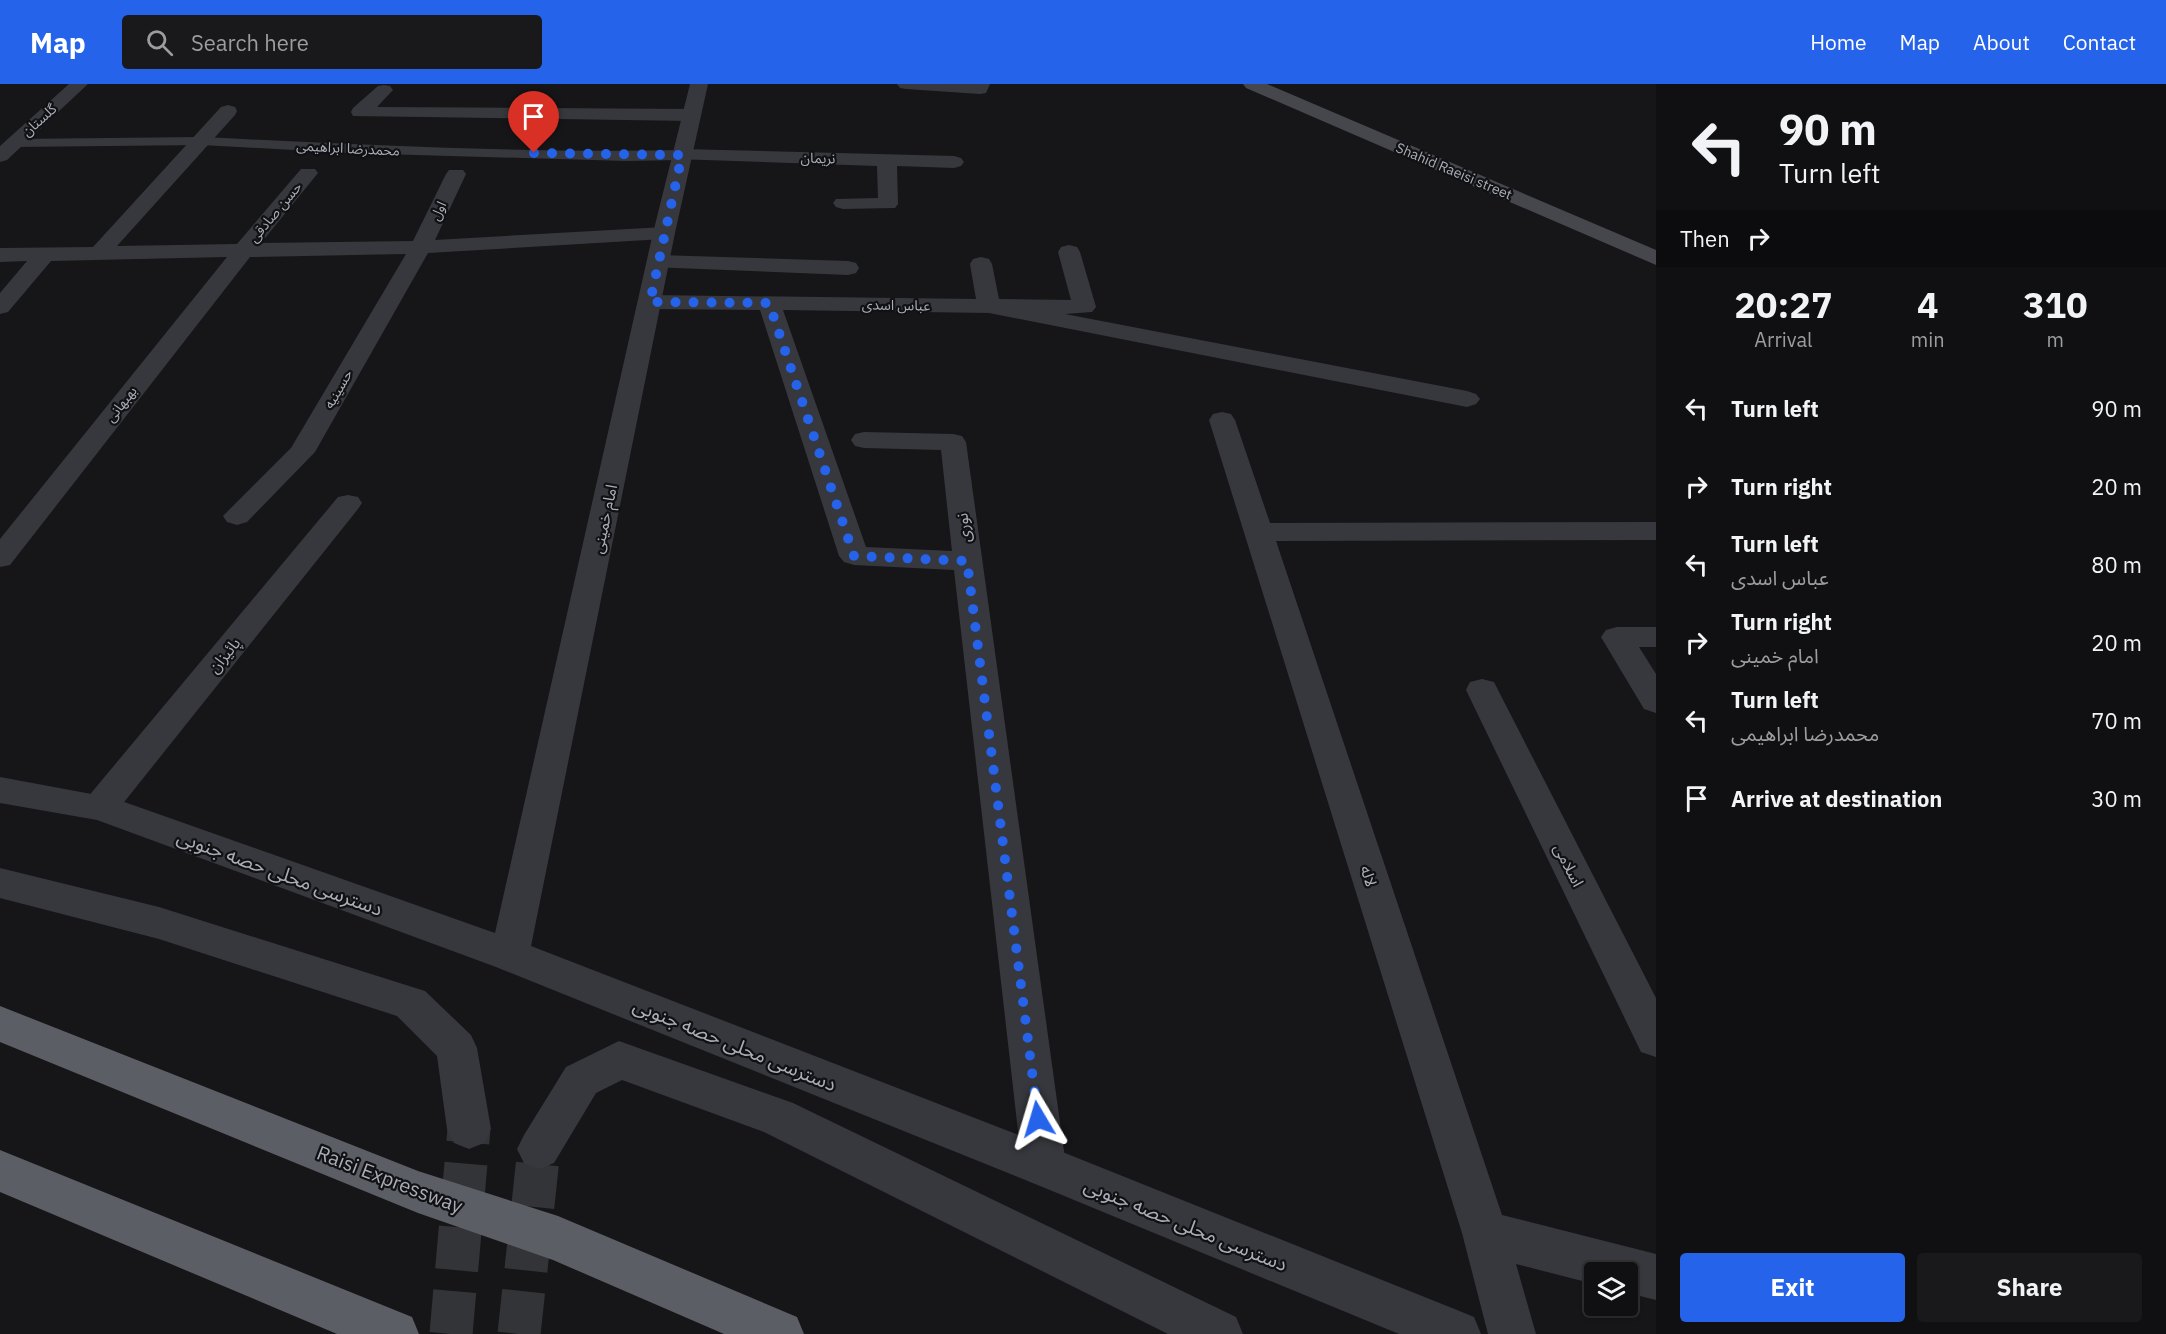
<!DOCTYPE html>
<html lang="en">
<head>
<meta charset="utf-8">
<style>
	:root { --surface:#101012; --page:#19191b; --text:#f1f3f6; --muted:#9c9d9f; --line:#303032; --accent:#2563eb }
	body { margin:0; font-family:"IBM Plex Sans","Noto Sans Arabic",sans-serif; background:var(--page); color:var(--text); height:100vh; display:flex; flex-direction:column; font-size:22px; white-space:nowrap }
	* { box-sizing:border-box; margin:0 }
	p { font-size:20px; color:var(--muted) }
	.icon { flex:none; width:33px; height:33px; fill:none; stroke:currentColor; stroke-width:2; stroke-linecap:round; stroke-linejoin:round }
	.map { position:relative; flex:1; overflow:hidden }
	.drawer { display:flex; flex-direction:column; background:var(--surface); width:510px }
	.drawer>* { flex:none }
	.top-card { background:#101012; color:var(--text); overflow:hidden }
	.fabs { position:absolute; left:1584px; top:1178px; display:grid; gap:12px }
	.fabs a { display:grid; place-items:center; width:54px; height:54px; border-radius:6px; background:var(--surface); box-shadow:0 2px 4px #0004,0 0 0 2px var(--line); font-size:30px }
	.pin { position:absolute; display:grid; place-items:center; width:51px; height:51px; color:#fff; margin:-62px -26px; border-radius:50% 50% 50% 0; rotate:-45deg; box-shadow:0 0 6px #0007 }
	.pin .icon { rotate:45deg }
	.me { position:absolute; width:66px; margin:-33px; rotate:353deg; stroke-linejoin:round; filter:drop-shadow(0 0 4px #0008) }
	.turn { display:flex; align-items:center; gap:21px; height:126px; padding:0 24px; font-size:27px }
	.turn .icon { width:78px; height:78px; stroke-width:2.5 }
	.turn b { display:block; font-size:42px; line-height:51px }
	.then { display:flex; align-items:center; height:57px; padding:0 24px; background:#0003; gap:12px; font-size:22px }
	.eta { display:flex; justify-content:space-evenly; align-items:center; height:102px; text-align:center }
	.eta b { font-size:36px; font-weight:800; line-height:42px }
	.action { display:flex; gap:12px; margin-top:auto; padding:12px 24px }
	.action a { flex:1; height:69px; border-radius:6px; background:var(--accent); color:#fff; font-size:24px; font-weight:800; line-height:69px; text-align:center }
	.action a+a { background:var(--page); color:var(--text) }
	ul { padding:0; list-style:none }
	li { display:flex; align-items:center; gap:18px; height:78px; padding:0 24px }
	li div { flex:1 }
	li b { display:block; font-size:22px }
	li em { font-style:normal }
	header { display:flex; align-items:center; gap:36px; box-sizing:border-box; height:84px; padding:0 30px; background:var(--accent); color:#fff }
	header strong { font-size:28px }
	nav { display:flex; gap:33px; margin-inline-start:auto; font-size:21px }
	.search { width:420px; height:54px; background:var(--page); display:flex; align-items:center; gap:15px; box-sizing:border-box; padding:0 21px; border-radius:6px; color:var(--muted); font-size:22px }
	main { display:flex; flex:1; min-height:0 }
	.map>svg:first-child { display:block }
</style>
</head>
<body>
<header>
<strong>Map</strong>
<div class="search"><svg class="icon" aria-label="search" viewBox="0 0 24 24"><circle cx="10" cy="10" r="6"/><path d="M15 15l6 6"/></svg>Search here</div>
<nav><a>Home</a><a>Map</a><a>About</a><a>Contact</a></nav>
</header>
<main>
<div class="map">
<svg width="1656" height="1250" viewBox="0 0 1656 1250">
	<rect width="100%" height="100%" fill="#161618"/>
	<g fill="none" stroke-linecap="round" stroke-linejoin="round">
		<path stroke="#333438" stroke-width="43" stroke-dasharray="43 21" stroke-linecap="butt" d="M 451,1250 L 469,1045
			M 519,1250 L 539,1065"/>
		<path fill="#37383d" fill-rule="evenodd" d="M 202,53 C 362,61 522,69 682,66 L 690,71 L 682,76 L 626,77 L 348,69 L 202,61 L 14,63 L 7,59 L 14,55 Z"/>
		<path fill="#37383d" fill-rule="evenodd" d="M 69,0 L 88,0 L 7,76 L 0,78 L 0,62 Z
			M 897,0 L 990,0 L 986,9 L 980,10 L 906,5 L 900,4 Z
			M 384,1 L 390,2 L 393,6 L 377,23 L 691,25 L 698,27 L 700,31 L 698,35 L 691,37 L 353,32 L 351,28 L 353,24 L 378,2 Z
			M 228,21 L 235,23 L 237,27 L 235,31 L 117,162 L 237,160 L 301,85 L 315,85 L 318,89 L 261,159 L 413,157 L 446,90 L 449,86 L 463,86 L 466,90 L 435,156 L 664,143 L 672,144 L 675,149 L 672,154 L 664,155 L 428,169 L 315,368 L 247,438 L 237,441 L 227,438 L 223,432 L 291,364 L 406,170 L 250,173 L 10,481 L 0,483 L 0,455 L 227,173 L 51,177 L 8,228 L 0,230 L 0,209 L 27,177 L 0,178 L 0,164 L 93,163 L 221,23 Z
			M 682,65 L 954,72 L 961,74 L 964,78 L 961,82 L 954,84 L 897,82 L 898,120 L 895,124 L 843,125 L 836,123 L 833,119 L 836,115 L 878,114 L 877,82 L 675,75 L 672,71 L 675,67 Z
			M 1069,161 L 1077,163 L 1080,168 L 1096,223 L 1092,228 L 1065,230 L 1467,307 L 1476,310 L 1480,315 L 1476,320 L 1467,323 L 989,229 L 783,226 L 866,463 L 952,467 L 941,366 L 864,364 L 855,362 L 851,356 L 855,350 L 864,348 L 953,350 L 962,352 L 966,358 L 1066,1082 L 1060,1097 L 1044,1103 L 1028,1097 L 1022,1082 L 954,486 L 854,481 L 844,478 L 839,472 L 760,226 L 650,225 L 642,223 L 638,218 L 642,213 L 650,211 L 976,215 L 970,180 L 973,175 L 981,173 L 989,175 L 992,180 L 999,215 L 1071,216 L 1058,168 L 1061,163 Z
			M 658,171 L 848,177 L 856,179 L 859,184 L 856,189 L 848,191 L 650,183 L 647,178 L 650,173 Z
			M 1222,328 L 1231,330 L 1235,336 L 1270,439 L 1656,438 L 1656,456 L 1276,457 L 1502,1131 L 1656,1170 L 1656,1216 L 1628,1209 L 1628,1188 L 1594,1188 L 1594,1200 L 1516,1180 L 1536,1250 L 1488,1250 L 1462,1149 L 1209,336 L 1213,330 Z
			M 348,411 L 358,413 L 362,419 L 358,425 L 113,732 L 100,736 L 87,732 L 82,723 L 87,714 L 338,413 Z
			M 1617,543 L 1656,543 L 1656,563 L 1639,563 L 1656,590 L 1656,629 L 1644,625 L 1601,553 L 1606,546 Z
			M 1482,595 L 1494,598 L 1498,606 L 1656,914 L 1656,973 L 1641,968 L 1466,606 L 1470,598 Z"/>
		<path fill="#37383d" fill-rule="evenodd" d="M 690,0 L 708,0 L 675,149 L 531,862 L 1060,1067 L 1457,1226 L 1474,1233 L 1481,1250 L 1399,1250 L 1028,1097 L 496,883 L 97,736 L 0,719 L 0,693 L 113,714 L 495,849 L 653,149 Z
			M 0,784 L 159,823 L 425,907 L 471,951 L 477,964 L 491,1045 L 484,1059 L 469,1065 L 454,1059 L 447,1045 L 437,972 L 397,932 L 159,855 L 0,814 Z
			M 619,957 L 793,1019 L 1236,1233 L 1243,1250 L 1168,1250 L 764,1048 L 622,996 L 596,1009 L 554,1079 L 539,1085 L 524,1079 L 517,1065 L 524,1051 L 566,983 Z"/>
		<path fill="#45474d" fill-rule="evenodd" d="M 1243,0 L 1267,0 L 1656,166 L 1656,181 L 1246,4 Z"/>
		<path fill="#5b5e65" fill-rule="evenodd" d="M 0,922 L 418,1087 L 558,1132 L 797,1233 L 804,1250 L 724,1250 L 553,1176 L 418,1129 L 0,958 Z
			M 0,1066 L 412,1233 L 419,1250 L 337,1250 L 0,1108 Z"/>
	</g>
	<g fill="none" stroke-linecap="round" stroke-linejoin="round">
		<path stroke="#2563eb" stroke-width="10" stroke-dasharray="0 18" d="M 534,69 L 682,71 L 650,218 L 769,219 L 854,472 L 967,477 L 1038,1035"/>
	</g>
	<g text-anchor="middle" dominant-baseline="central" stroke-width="4.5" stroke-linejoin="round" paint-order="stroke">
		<g font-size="14" fill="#a8adb8" stroke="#111113">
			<text transform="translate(39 36) rotate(-42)">گلستان</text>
			<text transform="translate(348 64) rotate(3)">محمدرضا ابراهیمی</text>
			<text transform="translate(818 74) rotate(1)">نریمان</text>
			<text transform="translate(1454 87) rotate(23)">Shahid Raeisi street</text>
			<text transform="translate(438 127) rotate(-65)">اول</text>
			<text transform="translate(275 128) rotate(-50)">حسن صادقی</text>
			<text transform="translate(896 221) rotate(1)">عباس اسدی</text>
			<text transform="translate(338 305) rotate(-60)">حسینیه</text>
			<text transform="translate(121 320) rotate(-52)">بهبهانی</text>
		</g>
		<g font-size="16" fill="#a8adb8" stroke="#111113">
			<text transform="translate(604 435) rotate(-78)">امام خمینی</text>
			<text transform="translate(963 444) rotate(-97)">نوری</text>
			<text transform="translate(224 571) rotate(-51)">پائیزان</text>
			<text transform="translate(1569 781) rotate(63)">اسلامی</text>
			<text transform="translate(1369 792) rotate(72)">لاله</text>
		</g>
		<g font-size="20" fill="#a8adb8" stroke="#111113">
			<text transform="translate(280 788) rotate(20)">دسترسی محلی حصه جنوبی</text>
			<text transform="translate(735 960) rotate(22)">دسترسی محلی حصه جنوبی</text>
			<text transform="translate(390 1095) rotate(21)">Raisi Expressway</text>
			<text transform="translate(1186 1140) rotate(22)">دسترسی محلی حصه جنوبی</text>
		</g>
	</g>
</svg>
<div class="fabs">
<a><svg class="icon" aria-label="layers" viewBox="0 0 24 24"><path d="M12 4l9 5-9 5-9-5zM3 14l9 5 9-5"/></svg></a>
</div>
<div class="pin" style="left:534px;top:69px;background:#d93025"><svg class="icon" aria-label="arrive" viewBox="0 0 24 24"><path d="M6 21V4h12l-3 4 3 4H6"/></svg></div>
<svg class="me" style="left:1038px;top:1035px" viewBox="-20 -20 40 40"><path d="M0-17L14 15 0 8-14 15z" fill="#2563eb" stroke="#fff" stroke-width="4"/></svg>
</div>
<section class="drawer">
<div class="top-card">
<div class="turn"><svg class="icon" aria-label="left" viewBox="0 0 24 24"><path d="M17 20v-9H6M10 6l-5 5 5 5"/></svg><div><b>90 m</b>Turn left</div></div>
<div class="then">Then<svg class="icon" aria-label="right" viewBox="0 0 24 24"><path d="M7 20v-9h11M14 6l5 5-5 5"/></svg></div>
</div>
<div class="eta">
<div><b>20:27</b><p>Arrival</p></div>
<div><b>4</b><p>min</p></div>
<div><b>310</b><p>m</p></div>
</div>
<ul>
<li><svg class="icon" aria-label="left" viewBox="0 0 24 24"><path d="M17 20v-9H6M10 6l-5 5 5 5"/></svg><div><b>Turn left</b></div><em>90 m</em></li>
<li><svg class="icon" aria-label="right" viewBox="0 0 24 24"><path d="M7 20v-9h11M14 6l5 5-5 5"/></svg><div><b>Turn right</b></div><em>20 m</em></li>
<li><svg class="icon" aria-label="left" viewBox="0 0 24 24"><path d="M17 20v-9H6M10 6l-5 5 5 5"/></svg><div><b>Turn left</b><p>عباس اسدی</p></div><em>80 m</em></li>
<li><svg class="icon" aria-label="right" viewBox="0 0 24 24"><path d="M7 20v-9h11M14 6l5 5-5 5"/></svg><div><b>Turn right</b><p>امام خمینی</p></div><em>20 m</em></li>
<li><svg class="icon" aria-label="left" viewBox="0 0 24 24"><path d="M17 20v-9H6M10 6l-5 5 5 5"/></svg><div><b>Turn left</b><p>محمدرضا ابراهیمی</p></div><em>70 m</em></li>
<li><svg class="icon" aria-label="arrive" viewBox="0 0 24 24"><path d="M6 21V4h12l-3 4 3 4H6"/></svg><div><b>Arrive at destination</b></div><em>30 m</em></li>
</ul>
<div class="action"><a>Exit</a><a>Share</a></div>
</section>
</main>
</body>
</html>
